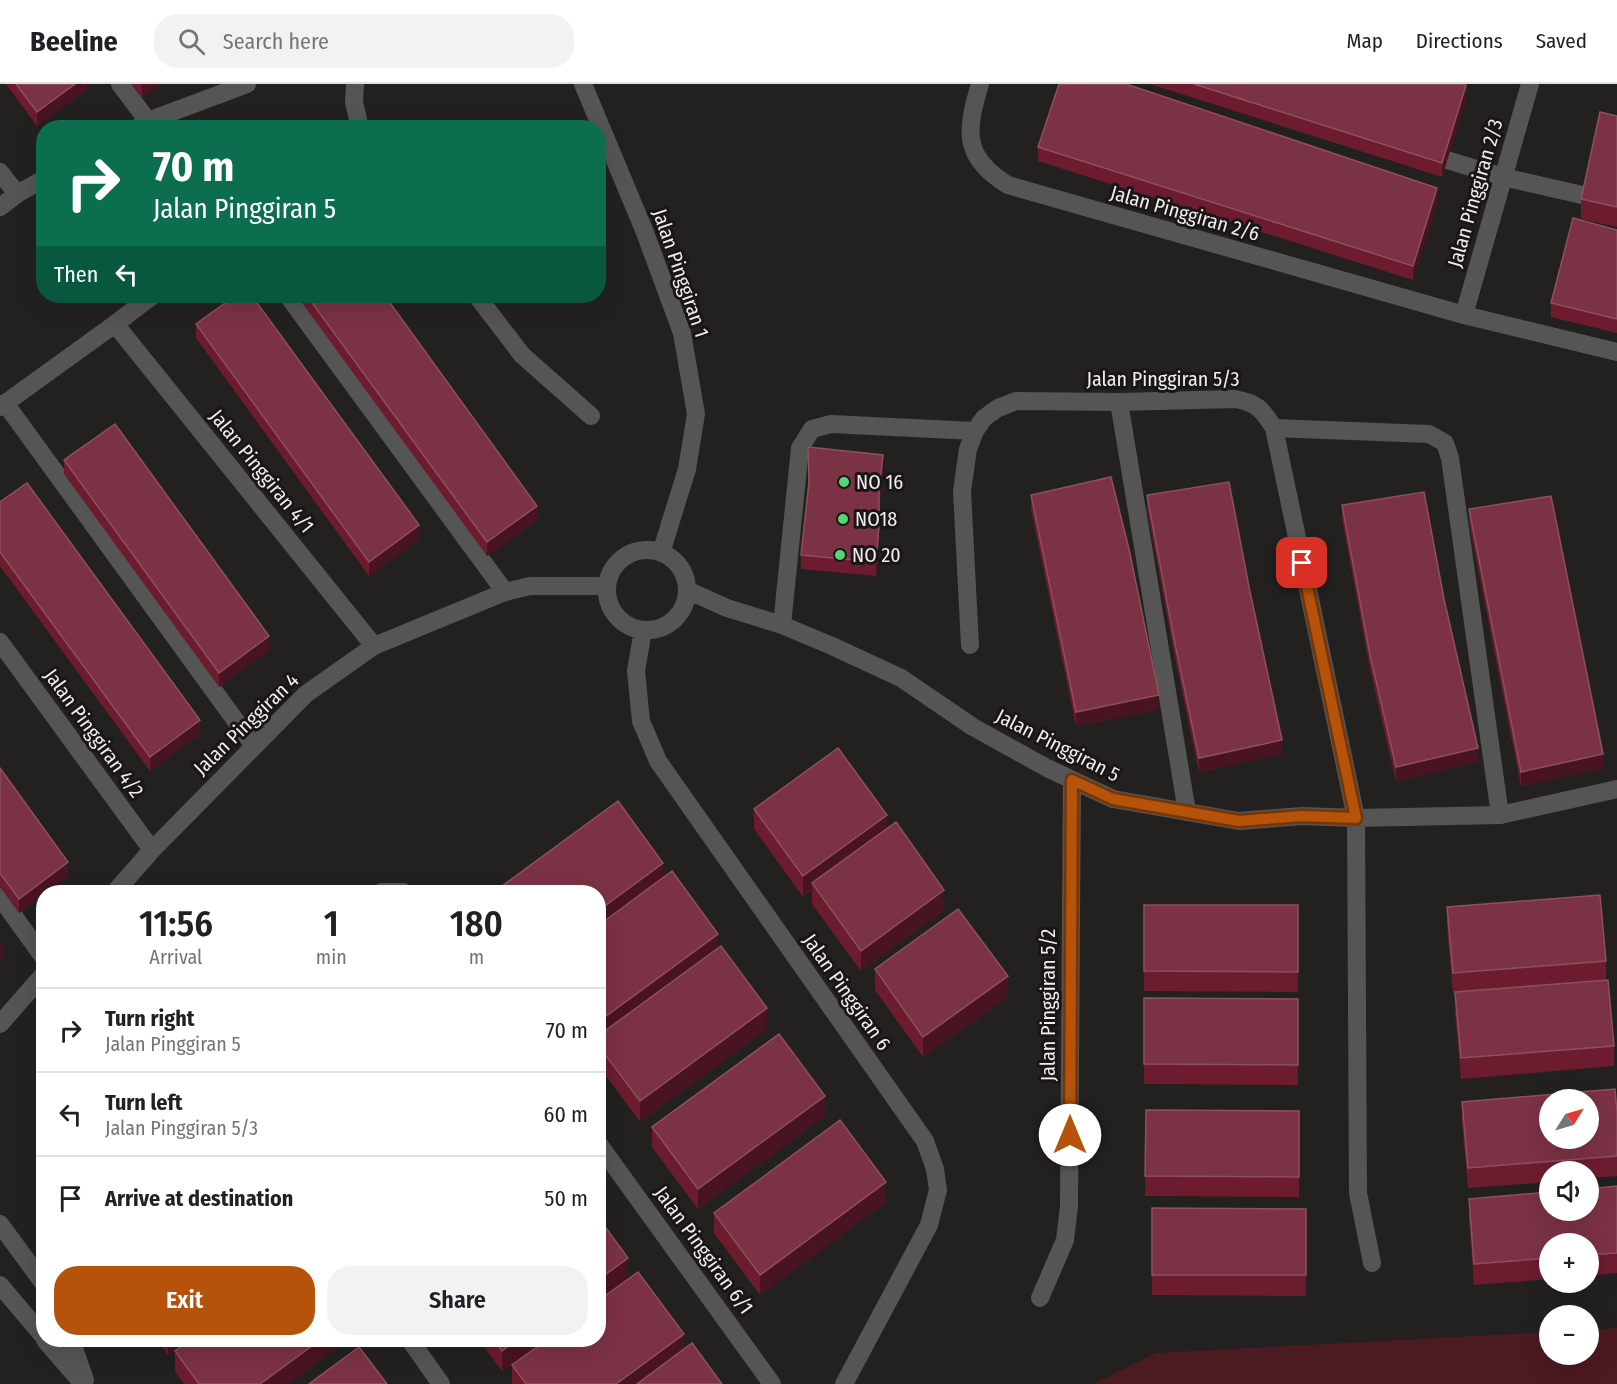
<!DOCTYPE html>
<html lang="en">
<head>
<meta charset="utf-8">
<style>
	:root { --surface:#fff; --page:#f2f2f2; --text:#202124; --muted:#757577; --line:#e0e0e0; --accent:#b45309 }
	body { margin:0; font-family:"Fira Sans Condensed",sans-serif; background:var(--page); color:var(--text); height:100vh; display:flex; flex-direction:column; font-size:22px; white-space:nowrap }
	* { box-sizing:border-box; margin:0 }
	p { font-size:20px; color:var(--muted) }
	.icon { flex:none; width:33px; height:33px; fill:none; stroke:currentColor; stroke-width:2; stroke-linecap:round; stroke-linejoin:round }
	.map { position:relative; flex:1; overflow:hidden }
	.side { position:absolute; left:36px; top:801px; width:570px; height:462px; display:flex; flex-direction:column; background:var(--surface); border-radius:24px; box-shadow:0 6px 24px #0002 }
	.side>* { flex:none }
	.hud { position:absolute; left:36px; top:36px; width:570px; height:183px; border-radius:24px; box-shadow:0 6px 24px #0002; background:#0b6e4f; color:#fff; overflow:hidden }
	.needle { width:39px; rotate:53deg }
	.controls { position:absolute; left:1539px; top:1005px; display:grid; gap:12px }
	.controls a { display:grid; place-items:center; width:60px; height:60px; border-radius:50%; background:var(--surface); box-shadow:0 6px 24px #0002; font-size:30px }
	.pin { position:absolute; display:grid; place-items:center; width:51px; height:51px; color:#fff; margin:-26px; border-radius:12px; box-shadow:0 3px 9px #0006 }
	.me { position:absolute; width:66px; margin:-33px; rotate:0deg; stroke-linejoin:round; filter:drop-shadow(0 0 4px #0008) }
	.turn { display:flex; align-items:center; gap:21px; height:126px; padding:0 18px; font-size:27px }
	.turn .icon { width:78px; height:78px; stroke-width:2.5 }
	.turn b { display:block; font-size:42px; line-height:51px }
	.then { display:flex; align-items:center; height:57px; padding:0 18px; background:#0003; gap:12px; font-size:22px }
	.eta { display:flex; justify-content:space-evenly; align-items:center; height:102px; text-align:center }
	.eta b { font-size:36px; font-weight:600; line-height:42px }
	.primary-button { display:flex; gap:12px; margin-top:auto; padding:12px 18px }
	.primary-button a { flex:1; height:69px; border-radius:24px; background:var(--accent); color:#fff; font-size:24px; font-weight:600; line-height:69px; text-align:center }
	.primary-button a+a { background:var(--page); color:var(--text) }
	ul { padding:0; list-style:none }
	li { display:flex; align-items:center; gap:18px; height:84px; padding:0 18px; border-top:2px solid var(--line) }
	li div { flex:1 }
	li b { display:block; font-size:22px }
	li em { font-style:normal }
	header { display:flex; align-items:center; gap:36px; box-sizing:border-box; height:84px; padding:0 30px; background:var(--surface); border-bottom:2px solid var(--line) }
	header strong { font-size:28px }
	nav { display:flex; gap:33px; margin-inline-start:auto; font-size:21px }
	.search { width:420px; height:54px; background:var(--page); display:flex; align-items:center; gap:15px; box-sizing:border-box; padding:0 21px; border-radius:24px; color:var(--muted); font-size:22px }
	.map>svg:first-child { display:block }
</style>
</head>
<body>
<header>
<strong>Beeline</strong>
<div class="search"><svg class="icon" aria-label="search" viewBox="0 0 24 24"><circle cx="10" cy="10" r="6"/><path d="M15 15l6 6"/></svg>Search here</div>
<nav><a>Map</a><a>Directions</a><a>Saved</a></nav>
</header>
<div class="map">
<svg width="1617" height="1300" viewBox="0 0 1617 1300">
	<rect width="100%" height="100%" fill="#232020"/>
	<path fill="#4c1a21" d="M 1617,1244 L 1617,1300 L 1093,1300 L 1156,1269 L 1549,1248 L 1550,1270 L 1588,1270 L 1589,1246 Z"/>
	<g fill="none" stroke-linecap="round" stroke-linejoin="round">
		<path stroke="#545554" stroke-width="18" d="M 120,0 L 148,37
			M 1424,69 L 1503,93 L 1617,119
			M 288,212 L 505,508
			M 115,240 L 152,212
			M 1119,318 L 1187,728
			M 5,319 L 254,662
			M 1274,344 L 1429,350 L 1445,359 L 1450,374 L 1500,731
			M 0,813 L 44,874"/>
		<path stroke="#545554" stroke-width="18" d="M 355,0 L 354,18 L 360,44
			M 583,0 L 644,146 L 682,249 L 696,330 L 687,385 L 661,469
			M 980,0 C 966,47 962,73 1008,101 L 1464,231 L 1617,268
			M 137,44 L 148,37 L 247,0
			M 0,88 L 17,110
			M 0,123 L 17,110 L 44,95
			M 477,212 L 522,271 L 591,332
			M 1464,231 L 1530,0
			M 0,323 L 115,240 L 374,562
			M607 506a40 40 0 1 1 80 0a40 40 0 1 1-80 0Z
			M 687,506 L 727,524 L 782,541 L 832,562 L 901,594 L 973,643 L 1047,684 L 1113,715 L 1239,737 L 1302,732 L 1356,734 L 1500,731 L 1617,705
			M 782,541 L 800,364 L 812,345 L 831,340 L 975,347
			M 643,546 L 636,587 L 641,637 L 658,677 L 925,1057 L 935,1085 L 938,1106 L 929,1141 L 844,1300
			M 0,558 L 152,766
			M 970,561 L 962,407 L 968,365 L 975,347 L 984,334 L 998,324 L 1016,317 L 1119,318 L 1235,315 C 1257,319 1262,325 1274,344 L 1356,734 L 1358,1109 L 1372,1179
			M 115,808 L 152,766 L 306,610 L 374,562 L 505,508 L 530,502 L 607,502
			M 381,808 L 404,808
			M 0,940 L 44,890
			M 598,1059 L 772,1300
			M 0,1140 L 44,1200
			M 0,1201 L 44,1253
			M 1040,1214 L 1065,1156 L 1069,1122 L 1072,696
			M 45,1256 L 83,1300
			M 71,1256 L 85,1296
			M 410,1256 L 441,1300"/>
	</g>
	<path fill="#6d1c2f" d="M 6,0 L 87,0 L 87,5 L 37,42 Z
		M 132,0 L 160,0 L 142,14 Z
		M 1150,0 L 1462,0 L 1466,15 L 1442,93 Z
		M 1617,32 L 1617,143 L 1581,135 L 1581,115 Z
		M 1038,63 L 1437,118 L 1413,196 L 1038,77 Z
		M 1617,146 L 1617,249 L 1551,233 L 1551,219 Z
		M 297,212 L 385,212 L 537,436 L 487,472 Z
		M 196,240 L 419,455 L 369,492 L 196,254 Z
		M 64,376 L 269,566 L 219,603 L 64,390 Z
		M 883,385 L 879,420 L 879,456 L 876,492 L 801,485 L 801,471 Z
		M 1031,411 L 1159,625 L 1076,642 L 1031,425 Z
		M 1147,411 L 1249,503 L 1282,670 L 1199,688 L 1175,574 L 1147,425 Z
		M 0,418 L 200,650 L 150,687 L 0,482 Z
		M 1342,421 L 1444,515 L 1478,678 L 1396,697 L 1370,585 L 1342,435 Z
		M 1469,425 L 1603,684 L 1521,702 L 1469,439 Z
		M 0,684 L 68,792 L 44,808 L 44,811 L 19,829 L 0,803 Z
		M 754,725 L 887,745 L 944,826 L 861,887 L 812,820 L 812,806 L 803,813 L 754,745 Z
		M 663,794 L 718,864 L 767,945 L 640,1038 L 598,981 L 598,808 Z
		M 1144,821 L 1298,821 L 1298,908 L 1144,907 Z
		M 1447,823 L 1606,877 L 1606,896 L 1614,962 L 1614,982 L 1461,995 L 1455,929 L 1455,909 L 1453,910 L 1447,844 Z
		M 875,885 L 1008,913 L 923,973 L 875,906 Z
		M 1144,914 L 1298,915 L 1298,1001 L 1144,1000 Z
		M 1462,1018 L 1617,1028 L 1617,1092 L 1588,1094 L 1588,1088 L 1550,1088 L 1550,1098 L 1468,1104 L 1462,1039 Z
		M 1146,1026 L 1299,1027 L 1299,1113 L 1145,1112 Z
		M 825,1032 L 698,1125 L 652,1063 L 652,1043 Z
		M 1617,1102 L 1617,1189 L 1588,1192 L 1588,1160 L 1550,1160 L 1550,1195 L 1474,1201 L 1469,1135 L 1469,1115 Z
		M 886,1118 L 760,1211 L 714,1149 L 714,1129 Z
		M 1152,1124 L 1306,1125 L 1306,1212 L 1152,1211 Z
		M 157,1256 L 189,1256 L 168,1271 Z
		M 347,1256 L 288,1300 L 184,1300 L 175,1287 L 175,1267 Z
		M 479,1256 L 545,1256 L 502,1287 Z
		M 684,1265 L 722,1300 L 512,1300 L 512,1281 Z"/>
	<path fill="#491421" d="M 75,0 L 87,0 L 87,5 L 37,42 L 37,28 Z
		M 142,0 L 160,0 L 142,14 Z
		M 1466,1 L 1466,15 L 1442,93 L 1442,79 Z
		M 1437,104 L 1437,118 L 1413,196 L 1413,182 Z
		M 883,371 L 883,385 L 879,421 L 879,407 Z
		M 537,422 L 537,436 L 487,472 L 487,458 Z
		M 419,441 L 419,455 L 369,492 L 369,478 Z
		M 879,442 L 879,456 L 876,492 L 876,478 Z
		M 269,552 L 269,566 L 219,603 L 219,589 Z
		M 1159,611 L 1159,625 L 1076,642 L 1076,628 Z
		M 200,636 L 200,650 L 150,687 L 150,673 Z
		M 1282,656 L 1282,670 L 1199,688 L 1199,674 Z
		M 1478,664 L 1478,678 L 1396,697 L 1396,683 Z
		M 1603,670 L 1603,684 L 1521,702 L 1521,688 Z
		M 887,731 L 887,752 L 812,799 L 812,806 L 803,813 L 803,792 Z
		M 68,778 L 68,792 L 46,808 L 44,808 L 44,811 L 19,829 L 19,815 Z
		M 663,779 L 663,800 L 598,848 L 598,827 Z
		M 944,806 L 944,826 L 861,887 L 861,867 Z
		M 718,850 L 718,870 L 598,958 L 598,938 Z
		M 3,860 L 3,874 L 0,876 L 0,862 Z
		M 1008,892 L 1008,913 L 923,973 L 923,953 Z
		M 767,924 L 767,945 L 640,1038 L 640,1017 Z
		M 825,1012 L 825,1032 L 698,1125 L 698,1105 Z
		M 886,1098 L 886,1118 L 760,1211 L 760,1191 Z
		M 628,1174 L 628,1194 L 598,1216 L 598,1196 Z
		M 684,1250 L 684,1271 L 644,1300 L 616,1300 Z
		M 168,1256 L 189,1256 L 168,1271 Z
		M 320,1256 L 347,1256 L 288,1300 L 260,1300 Z
		M 517,1256 L 545,1256 L 502,1287 L 502,1267 Z"/>
	<path fill="#7b3244" stroke="#8d505e" stroke-width="1.5" fill-rule="evenodd" d="M 16,0 L 75,0 L 37,28 Z
		M 1059,0 L 1126,0 L 1437,104 L 1413,182 L 1038,63 Z
		M 1194,0 L 1462,0 L 1466,1 L 1442,79 Z
		M 1600,28 L 1617,32 L 1617,123 L 1581,115 Z
		M 1573,134 L 1617,146 L 1617,235 L 1551,219 Z
		M 235,212 L 252,212 L 419,441 L 369,478 L 196,240 Z
		M 307,212 L 385,212 L 537,422 L 487,458 Z
		M 115,340 L 269,552 L 219,589 L 64,376 Z
		M 808,363 L 883,371 L 879,407 L 879,442 L 876,478 L 801,471 L 809,398 Z
		M 1111,393 L 1129,465 L 1159,611 L 1076,628 L 1031,411 Z
		M 1229,398 L 1249,503 L 1282,656 L 1199,674 L 1175,560 L 1147,411 Z
		M 27,399 L 200,636 L 150,673 L 0,468 L 0,418 Z
		M 1424,408 L 1444,515 L 1478,664 L 1396,683 L 1370,571 L 1342,421 Z
		M 1551,412 L 1603,670 L 1521,688 L 1469,425 Z
		M 838,664 L 887,731 L 803,792 L 754,725 Z
		M 0,684 L 68,778 L 19,815 L 0,789 Z
		M 618,717 L 663,779 L 598,827 L 598,808 L 494,808 Z
		M 896,738 L 944,806 L 861,867 L 812,799 Z
		M 672,787 L 718,850 L 598,938 L 598,842 Z
		M 1600,811 L 1606,877 L 1453,889 L 1447,823 Z
		M 1144,821 L 1298,821 L 1298,888 L 1144,887 Z
		M 958,825 L 1008,892 L 923,953 L 875,885 Z
		M 721,862 L 767,924 L 640,1017 L 598,961 L 598,952 Z
		M 1608,896 L 1614,962 L 1461,974 L 1455,908 Z
		M 1144,914 L 1298,915 L 1298,981 L 1144,980 Z
		M 779,950 L 825,1012 L 698,1105 L 652,1043 Z
		M 1615,1005 L 1617,1028 L 1617,1072 L 1468,1084 L 1462,1018 ZM 1550,1016 L 1588,1016 L 1588,1054 L 1550,1054 Z
		M 1146,1026 L 1299,1027 L 1299,1093 L 1145,1092 Z
		M 840,1036 L 886,1098 L 760,1191 L 714,1129 Z
		M 1617,1102 L 1617,1169 L 1588,1171 L 1588,1160 L 1550,1160 L 1550,1174 L 1474,1180 L 1469,1115 L 1550,1108 L 1550,1126 L 1588,1126 L 1588,1105 Z
		M 1152,1124 L 1306,1125 L 1306,1191 L 1152,1191 Z
		M 598,1133 L 628,1174 L 598,1196 Z
		M 638,1188 L 684,1250 L 616,1300 L 526,1300 L 512,1281 L 547,1256 L 598,1256 L 598,1217 Z
		M 190,1256 L 320,1256 L 260,1300 L 199,1300 L 175,1267 Z
		M 494,1256 L 517,1256 L 502,1267 Z
		M 692,1259 L 722,1300 L 637,1300 Z
		M 359,1263 L 387,1300 L 309,1300 Z"/>
	<g fill="none" stroke-linecap="round" stroke-linejoin="round">
		<g stroke="#753606" stroke-width="15">
			<path id="route" d="M 1070,1051 L 1072,696 L 1113,715 L 1239,737 L 1302,732 L 1356,734 L 1302,479"/>
		</g>
		<use href="#route" stroke="#b45309" stroke-width="10"/>
	</g>
	<g fill="#53d673" stroke="#1a1617" stroke-width="2">
		<circle cx="844" cy="398" r="6"/>
		<circle cx="843" cy="435" r="6"/>
		<circle cx="840" cy="471" r="6"/>
	</g>
	<g text-anchor="middle" dominant-baseline="central" stroke-width="6" stroke-linejoin="round" paint-order="stroke">
		<g font-size="20" fill="#f0eded" stroke="#1a1617">
			<text transform="translate(1475 109) rotate(-74)">Jalan Pinggiran 2/3</text>
			<text transform="translate(1185 129) rotate(16)">Jalan Pinggiran 2/6</text>
			<text transform="translate(681 189) rotate(71)">Jalan Pinggiran 1</text>
			<text x="1163" y="295">Jalan Pinggiran 5/3</text>
			<text transform="translate(262 387) rotate(51)">Jalan Pinggiran 4/1</text>
			<text transform="translate(246 640) rotate(-44)">Jalan Pinggiran 4</text>
			<text transform="translate(94 649) rotate(54)">Jalan Pinggiran 4/2</text>
			<text transform="translate(1058 661) rotate(27)">Jalan Pinggiran 5</text>
			<text transform="translate(847 908) rotate(55)">Jalan Pinggiran 6</text>
			<text transform="translate(1048 921) rotate(-90)">Jalan Pinggiran 5/2</text>
			<text transform="translate(704 1166) rotate(54)">Jalan Pinggiran 6/1</text>
		</g>
		<g font-size="20" fill="#f0eded" stroke="#1a1617" text-anchor="start">
			<text x="856" y="398">NO 16</text>
			<text x="855" y="435">NO18</text>
			<text x="852" y="471">NO 20</text>
		</g>
	</g>
</svg>
<div class="controls">
<a><svg class="needle" viewBox="-14 -14 28 28"><path d="M0-13l5 13h-10z" fill="#e53935"/><path d="M0 13l5-13h-10z" fill="#757577"/></svg></a>
<a><svg class="icon" aria-label="sound" viewBox="0 0 24 24"><path d="M4 9h4l5-4v14l-5-4H4zM17 9q2 3 0 6"/></svg></a>
<a>+</a>
<a>−</a>
</div>
<div class="pin" style="left:1302px;top:479px;background:#d93025"><svg class="icon" aria-label="arrive" viewBox="0 0 24 24"><path d="M6 21V4h12l-3 4 3 4H6"/></svg></div>
<svg class="me" style="left:1070px;top:1051px" viewBox="-20 -20 40 40"><circle r="19" fill="#fff"/><path d="M0-13L10 11 0 6-10 11z" fill="#b45309"/></svg>
<div class="hud">
<div class="turn"><svg class="icon" aria-label="right" viewBox="0 0 24 24"><path d="M7 20v-9h11M14 6l5 5-5 5"/></svg><div><b>70 m</b>Jalan Pinggiran 5</div></div>
<div class="then">Then<svg class="icon" aria-label="left" viewBox="0 0 24 24"><path d="M17 20v-9H6M10 6l-5 5 5 5"/></svg></div>
</div>
<section class="side">
<div class="eta">
<div><b>11:56</b><p>Arrival</p></div>
<div><b>1</b><p>min</p></div>
<div><b>180</b><p>m</p></div>
</div>
<ul>
<li><svg class="icon" aria-label="right" viewBox="0 0 24 24"><path d="M7 20v-9h11M14 6l5 5-5 5"/></svg><div><b>Turn right</b><p>Jalan Pinggiran 5</p></div><em>70 m</em></li>
<li><svg class="icon" aria-label="left" viewBox="0 0 24 24"><path d="M17 20v-9H6M10 6l-5 5 5 5"/></svg><div><b>Turn left</b><p>Jalan Pinggiran 5/3</p></div><em>60 m</em></li>
<li><svg class="icon" aria-label="arrive" viewBox="0 0 24 24"><path d="M6 21V4h12l-3 4 3 4H6"/></svg><div><b>Arrive at destination</b></div><em>50 m</em></li>
</ul>
<div class="primary-button"><a>Exit</a><a>Share</a></div>
</section>
</div>
</body>
</html>
